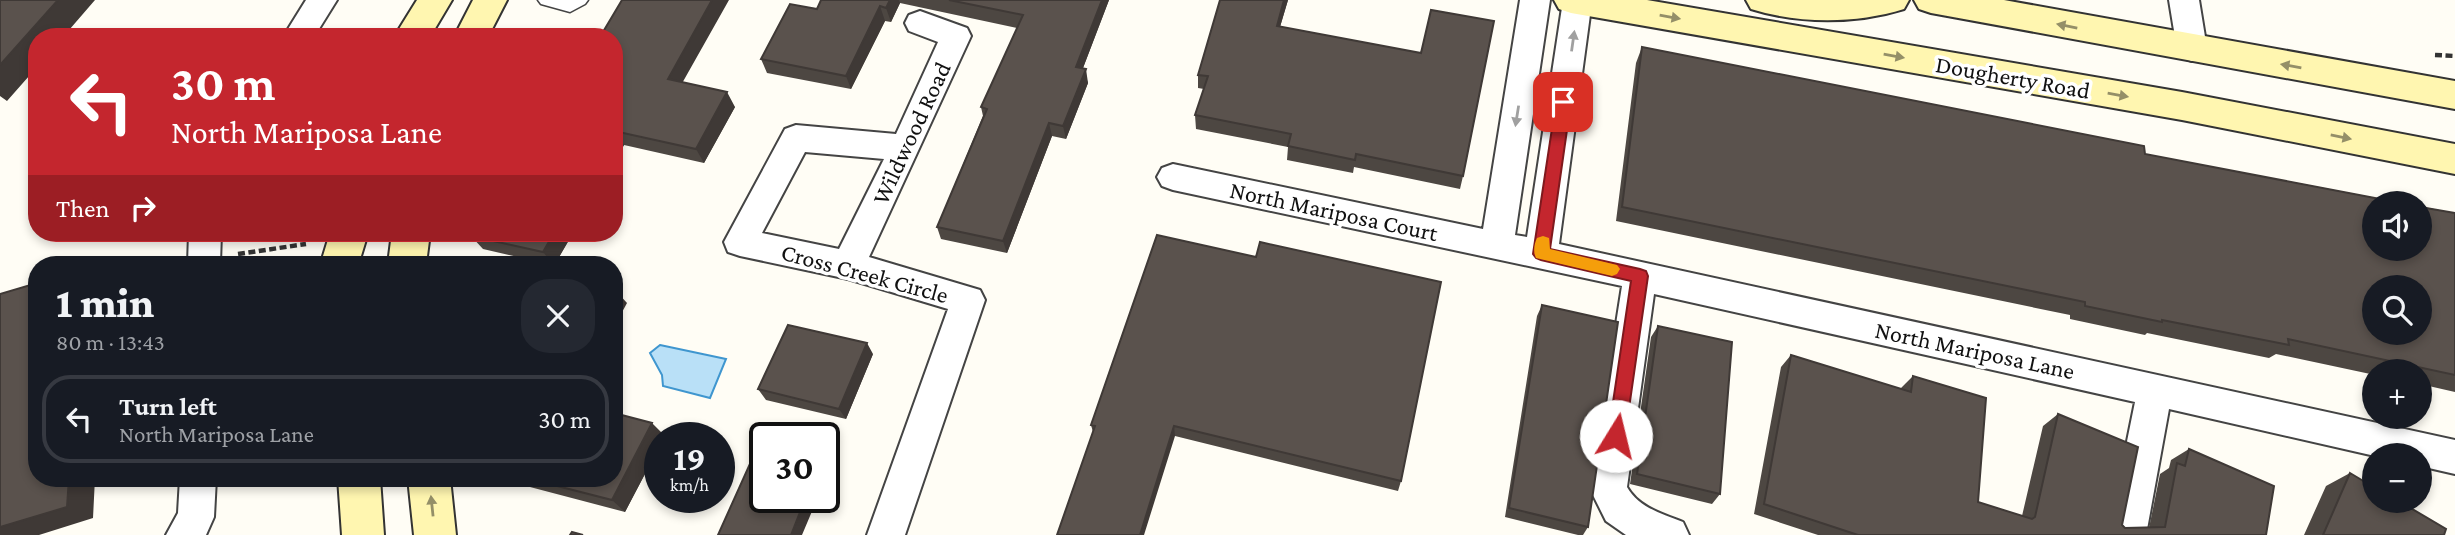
<!DOCTYPE html>
<html lang="en">
<head>
<meta charset="utf-8">
<style>
	:root { --surface:#171b24; --page:#242831; --text:#f1f3f6; --muted:#9ea1a6; --line:#363941 }
	body { margin:0; font-family:"Crimson Pro",serif; background:var(--page); color:var(--text); height:100vh; display:flex; flex-direction:column; font-size:26px; white-space:nowrap }
	* { box-sizing:border-box; margin:0 }
	p { font-size:23px; color:var(--muted) }
	.icon { flex:none; width:38px; height:38px; fill:none; stroke:currentColor; stroke-width:2; stroke-linecap:round; stroke-linejoin:round }
	.map { position:relative; flex:1; overflow:hidden }
	.details { position:absolute; left:28px; top:256px; width:595px; height:231px; display:flex; flex-direction:column; background:var(--surface); border-radius:28px; box-shadow:0 4px 10px #0003 }
	.details>* { flex:none }
	.top-card { position:absolute; left:28px; top:28px; width:595px; height:214px; border-radius:28px; box-shadow:0 4px 10px #0003; background:#c4262e; color:#fff; overflow:hidden }
	.controls { position:absolute; left:2362px; top:191px; display:grid; gap:14px }
	.controls a { display:grid; place-items:center; width:70px; height:70px; border-radius:50%; background:var(--surface); box-shadow:0 4px 10px #0003; font-size:35px }
	.speed { position:absolute; left:644px; top:422px; display:flex; gap:14px; font-size:35px; font-weight:700; text-align:center }
	.speed>* { display:grid; place-content:center; width:91px; height:91px; border-radius:50%; background:var(--surface); box-shadow:0 4px 10px #0003; line-height:1 }
	.speed small { font-size:18px; font-weight:400 }
	.speed .limit { border:4px solid #111; border-radius:10px; background:#fff; color:#111 }
	.pin { position:absolute; display:grid; place-items:center; width:60px; height:60px; color:#fff; margin:-30px; border-radius:14px; box-shadow:0 4px 10px #0006 }
	.me { position:absolute; width:77px; margin:-38px; rotate:9deg; stroke-linejoin:round; filter:drop-shadow(0 0 5px #0008) }
	.turn { display:flex; align-items:center; gap:24px; height:147px; padding:0 28px; font-size:32px }
	.turn .icon { width:91px; height:91px; stroke-width:2.5 }
	.turn b { display:block; font-size:49px; line-height:60px }
	.then { display:flex; align-items:center; height:66px; padding:0 28px; background:#0003; gap:14px; font-size:26px }
	.round { display:grid; place-items:center; flex:none; width:74px; height:74px; border-radius:28px; background:var(--page) }
	.headline { display:flex; align-items:center; justify-content:space-between; height:119px; padding:0 28px }
	h1 { font-size:42px; font-weight:800; line-height:52px }
	ul { padding:0; list-style:none }
	li { display:flex; align-items:center; gap:21px; height:88px; margin:0 14px 10px; padding:0 14px; border:4px solid var(--line); border-radius:28px }
	li div { flex:1 }
	li b { display:block; font-size:26px }
	li em { font-style:normal }
	.map>svg:first-child { display:block }
</style>
</head>
<body>
<div class="map">
<svg width="2455" height="535" viewBox="0 0 2455 535">
	<rect width="100%" height="100%" fill="#fffdf5"/>
	<path fill="#b9e0f7" stroke="#3f96cf" stroke-width="2" d="M 660,345 L 726,359 L 710,398 L 663,386 L 662,375 L 650,353 Z"/>
	<g fill="none" stroke-linecap="round" stroke-linejoin="round">
		<g stroke="#444" stroke-width="3">
			<path id="lane" d="M 538,0 L 588,0 L 585,4 L 570,12 L 541,4 Z"/>
		</g>
		<g stroke="#444" stroke-width="4">
			<path id="street" d="M 306,0 L 337,0 L 314,37 L 283,37 Z
				M 1520,0 L 1550,0 L 1515,235 L 1527,237 L 1563,1 L 1592,0 L 1559,244 L 2455,440 L 2455,474 L 2420,466 L 2420,455 L 2375,456 L 2169,409 L 2146,535 L 2108,535 L 2135,402 L 1654,294 L 1627,487 C 1638,507 1662,514 1683,522 L 1689,535 L 1626,535 L 1606,521 L 1590,489 L 1622,286 L 1173,190 L 1162,186 L 1157,177 L 1162,168 L 1173,164 L 1483,229 Z
				M 2169,0 L 2199,0 L 2207,49 L 2203,57 L 2192,61 L 2181,57 L 2177,49 Z
				M 920,11 L 967,28 L 971,36 L 869,257 L 980,290 L 985,300 L 905,535 L 867,535 L 948,309 L 848,279 L 740,256 L 728,252 L 724,242 L 785,129 L 796,125 L 896,134 L 938,42 L 909,31 L 905,23 L 909,15 ZM 805,152 L 884,159 L 839,249 L 762,233 Z
				M 189,233 L 221,233 L 220,264 L 188,264 Z
				M 180,478 L 216,478 L 214,517 L 206,535 L 166,535 L 178,513 Z"/>
		</g>
		<g stroke="#333" stroke-width="4">
			<path id="secondary" d="M 417,0 L 452,0 L 430,37 L 394,37 Z
				M 473,0 L 507,0 L 488,37 L 454,37 Z
				M 1554,0 L 1647,0 L 2182,92 L 2455,144 L 2455,174 L 2182,120 L 1571,13 L 1559,9 Z
				M 1746,0 L 1909,0 L 1904,9 C 1856,24 1799,24 1751,9 Z
				M 1914,0 L 2004,0 L 2455,81 L 2455,109 L 1931,13 L 1919,9 Z
				M 330,233 L 368,233 L 361,256 L 362,264 L 324,264 L 323,256 Z
				M 392,233 L 430,233 L 426,264 L 388,264 Z
				M 338,478 L 380,478 L 384,535 L 342,535 Z
				M 408,478 L 450,478 L 456,535 L 414,535 Z"/>
		</g>
		<path stroke="#333" stroke-width="4.5" stroke-dasharray="7 3.5" stroke-linecap="butt" d="M 2435,55 L 2455,56
			M 238,254 L 306,244"/>
		<use href="#lane" fill="#fff" fill-rule="evenodd"/>
		<use href="#street" fill="#fff" fill-rule="evenodd"/>
		<use href="#secondary" fill="#fff6b0" fill-rule="evenodd"/>
	</g>
	<path fill="#4d4742" d="M 821,0 L 1109,0 L 1083,68 L 1088,83 L 1066,139 L 1052,136 L 1007,253 L 941,239 L 937,227 L 983,116 L 981,107 L 1017,28 L 900,3 L 891,22 L 885,21 L 851,89 L 767,73 L 761,59 L 817,9 Z
		M 1220,0 L 1288,0 L 1280,27 L 1463,176 L 1460,189 L 1354,167 L 1353,173 L 1287,160 L 1288,147 L 1196,129 L 1195,115 L 1204,89 L 1198,88 L 1198,75 Z
		M 614,37 L 683,82 L 735,107 L 704,163 L 624,145 L 614,162 Z
		M 1642,47 L 2145,154 L 2455,213 L 2455,392 L 2420,384 L 2420,371 L 2375,371 L 2375,375 L 2276,354 L 2269,358 L 2147,333 L 2145,335 L 2070,319 L 2070,315 L 1616,221 L 1636,63 Z
		M 472,233 L 573,233 L 555,264 L 549,264 L 483,249 L 471,236 Z
		M 1157,235 L 1401,481 L 1398,491 L 1175,436 L 1093,432 L 1091,425 Z
		M 1542,305 L 1588,527 L 1583,535 L 1578,535 L 1505,517 L 1537,316 Z
		M 1658,326 L 1720,494 L 1712,504 L 1630,484 L 1651,337 Z
		M 873,354 L 846,419 L 766,400 L 758,389 Z
		M 1791,355 L 1900,389 L 1913,376 L 1978,502 L 2022,516 L 2043,426 L 2058,414 L 2125,528 L 2149,528 L 2160,474 L 2169,468 L 2171,460 L 2189,449 L 2266,535 L 1818,535 L 1754,514 L 1781,367 Z
		M 665,436 L 625,512 L 530,487 L 518,478 L 614,478 Z
		M 2350,473 L 2444,535 L 2304,535 L 2326,486 Z"/>
	<path fill="#3f3936" d="M 58,0 L 95,0 L 63,37 L 37,37 L 37,67 L 7,101 L 0,96 L 0,65 Z
		M 712,0 L 729,0 L 676,94 L 668,79 Z
		M 890,0 L 899,0 L 900,3 L 891,22 L 886,8 Z
		M 1102,0 L 1109,0 L 1078,81 L 1076,67 Z
		M 1284,0 L 1288,0 L 1276,40 L 1277,26 Z
		M 880,6 L 885,21 L 851,89 L 846,76 Z
		M 1086,69 L 1088,83 L 1066,139 L 1063,126 Z
		M 727,92 L 735,107 L 704,163 L 696,149 Z
		M 1049,123 L 1052,136 L 1007,253 L 1003,241 Z
		M 614,131 L 624,145 L 614,162 Z
		M 554,233 L 573,233 L 555,264 L 553,264 L 543,252 Z
		M 617,292 L 627,303 L 614,327 L 614,297 Z
		M 867,343 L 873,354 L 846,419 L 839,409 Z
		M 652,423 L 665,436 L 664,438 L 660,438 L 660,445 L 625,512 L 612,500 Z
		M 1174,426 L 1175,436 L 1144,535 L 1140,535 Z
		M 69,478 L 95,478 L 93,518 L 39,535 L 0,535 L 0,527 Z
		M 806,497 L 818,497 L 802,535 L 791,535 Z"/>
	<path fill="#5a524d" stroke="#3f3936" stroke-width="2" fill-rule="evenodd" d="M 0,0 L 58,0 L 0,65 Z
		M 622,0 L 712,0 L 668,79 L 727,92 L 696,149 L 614,131 L 614,37 L 600,37 Z
		M 821,0 L 890,0 L 886,8 L 880,6 L 846,76 L 761,59 L 790,4 L 817,9 Z
		M 949,0 L 1102,0 L 1076,67 L 1086,69 L 1063,126 L 1049,123 L 1003,241 L 937,227 L 987,109 L 981,107 L 1023,15 Z
		M 1220,0 L 1284,0 L 1277,26 L 1421,53 L 1431,10 L 1494,21 L 1463,176 L 1356,154 L 1355,160 L 1288,146 L 1291,134 L 1195,115 L 1208,76 L 1198,75 Z
		M 1642,47 L 2144,146 L 2145,154 L 2401,203 L 2375,203 L 2375,248 L 2420,248 L 2420,207 L 2455,213 L 2455,375 L 2288,339 L 2289,345 L 2162,320 L 2162,322 L 2085,306 L 2085,302 L 1622,207 ZM 2375,287 L 2420,287 L 2420,332 L 2375,332 Z
		M 472,233 L 554,233 L 543,252 L 471,236 Z
		M 1157,235 L 1256,257 L 1260,242 L 1441,282 L 1401,481 L 1174,426 L 1140,535 L 1057,535 L 1095,426 L 1091,425 Z
		M 37,283 L 37,478 L 69,478 L 67,507 L 0,527 L 0,294 Z
		M 1542,305 L 1618,322 L 1588,527 L 1509,508 Z
		M 788,325 L 867,343 L 839,409 L 758,389 Z
		M 1658,326 L 1732,342 L 1720,494 L 1637,474 Z
		M 1791,355 L 1911,392 L 1913,376 L 1986,398 L 1978,502 L 2032,519 L 2035,517 L 2058,414 L 2138,447 L 2122,525 L 2125,528 L 2165,527 L 2177,463 L 2185,466 L 2189,449 L 2274,486 L 2266,535 L 1858,535 L 1764,504 Z
		M 614,413 L 652,423 L 612,500 L 526,478 L 614,478 Z
		M 753,457 L 765,459 L 765,497 L 806,497 L 791,535 L 718,535 Z
		M 2350,473 L 2375,488 L 2375,500 L 2397,500 L 2446,529 L 2444,535 L 2323,535 Z
		M 572,532 L 583,535 L 570,535 Z"/>
	<defs><path id="oneway-solid" d="M-6-.8H1V-3.2L6.5 0L1 3.2V.8H-6Z" transform="scale(1.75)"/></defs>
	<g fill="#948f68">
		<use href="#oneway-solid" transform="translate(1670 17) rotate(10)"/>
		<use href="#oneway-solid" transform="translate(2067 26) rotate(-169)"/>
		<use href="#oneway-solid" transform="translate(1894 56) rotate(10)"/>
		<use href="#oneway-solid" transform="translate(2291 66) rotate(-170)"/>
		<use href="#oneway-solid" transform="translate(2118 95) rotate(10)"/>
		<use href="#oneway-solid" transform="translate(2341 137) rotate(11)"/>
		<use href="#oneway-solid" transform="translate(432 506) rotate(-96)"/>
	</g>
	<g fill="#a0a0a0">
		<use href="#oneway-solid" transform="translate(1573 41) rotate(-82)"/>
		<use href="#oneway-solid" transform="translate(1517 116) rotate(99)"/>
	</g>
	<path fill="#c4262e" stroke="#7f191e" stroke-width="2" d="M 1563,96 L 1571,102 L 1550,249 L 1640,269 L 1646,271 L 1648,276 L 1625,436 L 1622,442 L 1616,444 L 1610,442 L 1608,436 L 1631,281 L 1541,260 L 1536,258 L 1533,254 L 1556,102 Z"/>
	<path fill="#f59e0b" d="M 1543,236 L 1549,238 L 1550,249 L 1617,265 L 1620,269 L 1617,274 L 1612,276 L 1536,258 C 1533,252 1534,244 1537,238 Z"/>
	<g text-anchor="middle" dominant-baseline="central" stroke-width="7" stroke-linejoin="round" paint-order="stroke">
		<g font-size="24" fill="#111" stroke="#fff">
			<text transform="translate(2013 77) rotate(10)">Dougherty Road</text>
			<text transform="translate(911 133) rotate(-65)">Wildwood Road</text>
			<text transform="translate(1334 211) rotate(12)">North Mariposa Court</text>
			<text transform="translate(865 273) rotate(15)">Cross Creek Circle</text>
			<text transform="translate(1975 350) rotate(12)">North Mariposa Lane</text>
		</g>
	</g>
</svg>
<div class="controls">
<a><svg class="icon" aria-label="sound" viewBox="0 0 24 24"><path d="M4 9h4l5-4v14l-5-4H4zM17 9q2 3 0 6"/></svg></a>
<a><svg class="icon" aria-label="search" viewBox="0 0 24 24"><circle cx="10" cy="10" r="6"/><path d="M15 15l6 6"/></svg></a>
<a>+</a>
<a>−</a>
</div>
<div class="speed"><div>19<small>km/h</small></div><div class="limit">30</div></div>
<div class="pin" style="left:1563px;top:102px;background:#d93025"><svg class="icon" aria-label="arrive" viewBox="0 0 24 24"><path d="M6 21V4h12l-3 4 3 4H6"/></svg></div>
<svg class="me" style="left:1616px;top:436px" viewBox="-20 -20 40 40"><circle r="19" fill="#fff"/><path d="M0-13L10 11 0 6-10 11z" fill="#c4262e"/></svg>
<div class="top-card">
<div class="turn"><svg class="icon" aria-label="left" viewBox="0 0 24 24"><path d="M17 20v-9H6M10 6l-5 5 5 5"/></svg><div><b>30 m</b>North Mariposa Lane</div></div>
<div class="then">Then<svg class="icon" aria-label="right" viewBox="0 0 24 24"><path d="M7 20v-9h11M14 6l5 5-5 5"/></svg></div>
</div>
<section class="details">
<div class="headline"><div><h1>1 min</h1><p>80 m · 13:43</p></div><a class="round"><svg class="icon" aria-label="close" viewBox="0 0 24 24"><path d="M6 6l12 12M18 6L6 18"/></svg></a></div>
<ul>
<li><svg class="icon" aria-label="left" viewBox="0 0 24 24"><path d="M17 20v-9H6M10 6l-5 5 5 5"/></svg><div><b>Turn left</b><p>North Mariposa Lane</p></div><em>30 m</em></li>
</ul>
</section>
</div>
</body>
</html>
